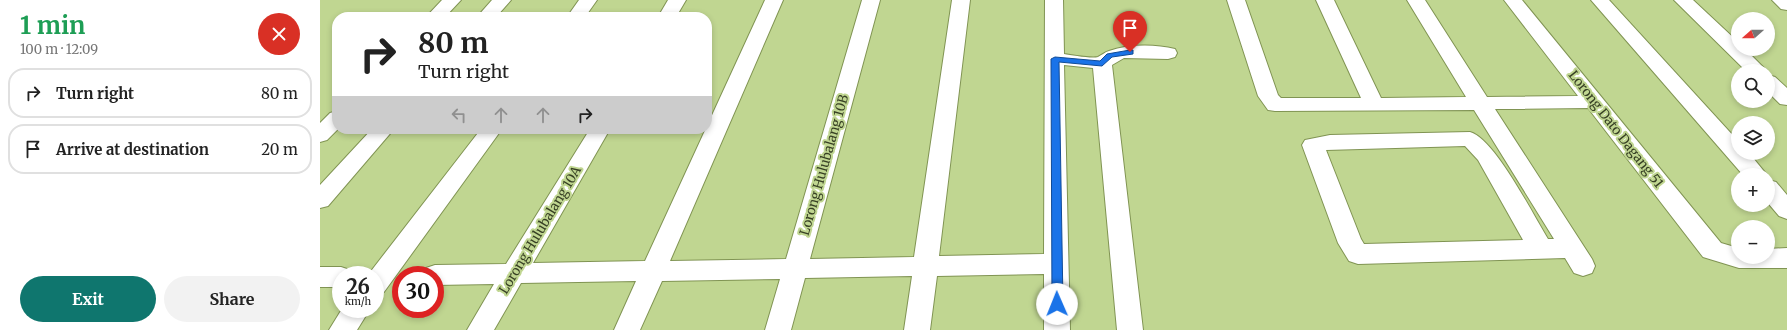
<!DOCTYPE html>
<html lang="en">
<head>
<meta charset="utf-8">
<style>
	:root { --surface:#fff; --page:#f2f2f2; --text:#222; --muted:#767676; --line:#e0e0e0; --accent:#0f766e }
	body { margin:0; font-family:Merriweather,serif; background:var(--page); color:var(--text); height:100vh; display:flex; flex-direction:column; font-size:15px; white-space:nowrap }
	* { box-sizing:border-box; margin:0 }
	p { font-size:13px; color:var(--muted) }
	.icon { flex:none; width:22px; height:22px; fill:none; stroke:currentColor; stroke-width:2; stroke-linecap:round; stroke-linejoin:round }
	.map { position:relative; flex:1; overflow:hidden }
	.details { display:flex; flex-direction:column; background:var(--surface); width:320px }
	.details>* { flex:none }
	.hud { position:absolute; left:12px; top:12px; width:380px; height:122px; border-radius:16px; box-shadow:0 2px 6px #0003; background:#fff; color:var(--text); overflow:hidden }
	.needle { width:26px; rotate:249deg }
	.buttons { position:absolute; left:1411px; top:12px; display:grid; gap:8px }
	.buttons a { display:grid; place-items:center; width:44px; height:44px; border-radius:50%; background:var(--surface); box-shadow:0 2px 6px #0003; font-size:20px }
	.speed { position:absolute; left:12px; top:266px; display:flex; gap:8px; font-size:20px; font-weight:700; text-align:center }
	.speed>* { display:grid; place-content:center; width:52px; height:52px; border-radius:50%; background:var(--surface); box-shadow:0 2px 6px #0003; line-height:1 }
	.speed small { font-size:10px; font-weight:400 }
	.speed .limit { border:6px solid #d22; background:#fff; color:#111 }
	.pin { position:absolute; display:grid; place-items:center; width:34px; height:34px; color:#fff; margin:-41px -17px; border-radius:50% 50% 50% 0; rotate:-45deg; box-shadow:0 0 4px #0007 }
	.pin .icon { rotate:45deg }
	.me { position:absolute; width:44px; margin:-22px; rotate:359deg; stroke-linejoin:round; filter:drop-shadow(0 0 3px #0008) }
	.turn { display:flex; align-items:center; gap:14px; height:84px; padding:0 20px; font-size:18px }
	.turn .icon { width:52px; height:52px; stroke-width:2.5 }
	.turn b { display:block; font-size:28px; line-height:34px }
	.lanes { display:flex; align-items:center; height:38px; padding:0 20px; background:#0003; justify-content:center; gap:20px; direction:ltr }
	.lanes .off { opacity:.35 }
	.round { display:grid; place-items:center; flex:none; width:42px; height:42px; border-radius:21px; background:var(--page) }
	.headline { display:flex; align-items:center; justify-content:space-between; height:68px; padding:0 20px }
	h1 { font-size:24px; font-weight:700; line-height:30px; color:#1e9e55 }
	.cta { display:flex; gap:8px; margin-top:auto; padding:8px 20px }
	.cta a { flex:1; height:46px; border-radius:24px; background:var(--accent); color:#fff; font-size:16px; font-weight:700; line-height:46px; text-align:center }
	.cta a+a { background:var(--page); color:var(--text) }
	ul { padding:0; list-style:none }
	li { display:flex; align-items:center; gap:12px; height:50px; margin:0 8px 6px; padding:0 12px; border:2px solid var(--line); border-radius:16px }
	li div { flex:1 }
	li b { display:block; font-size:15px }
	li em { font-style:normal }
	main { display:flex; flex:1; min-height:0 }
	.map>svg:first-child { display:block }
</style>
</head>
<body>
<main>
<section class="details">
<div class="headline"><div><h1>1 min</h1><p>100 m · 12:09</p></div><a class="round" style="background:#d93025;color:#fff"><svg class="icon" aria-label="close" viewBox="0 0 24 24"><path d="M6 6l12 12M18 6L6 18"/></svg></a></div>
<ul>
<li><svg class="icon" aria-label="right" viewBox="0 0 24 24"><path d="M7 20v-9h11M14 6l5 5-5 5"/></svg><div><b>Turn right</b></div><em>80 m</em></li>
<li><svg class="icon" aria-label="arrive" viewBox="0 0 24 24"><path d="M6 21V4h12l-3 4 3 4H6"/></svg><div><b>Arrive at destination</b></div><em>20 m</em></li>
</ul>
<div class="cta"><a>Exit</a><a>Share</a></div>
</section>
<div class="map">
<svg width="1467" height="330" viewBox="0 0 1467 330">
	<rect width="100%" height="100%" fill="#c0d691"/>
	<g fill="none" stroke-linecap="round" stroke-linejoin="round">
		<g stroke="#809453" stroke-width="2">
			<path id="minor" d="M 122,0 L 141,0 L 125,17 L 106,17 Z
				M 172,0 L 191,0 L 176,17 L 157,17 Z
				M 259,0 L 277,0 L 265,17 L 247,17 Z
				M 348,0 L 366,0 L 356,17 L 338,17 Z
				M 445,0 L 463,0 L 350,261 L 466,259 L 542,0 L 560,0 L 490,259 L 594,257 L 632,0 L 650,0 L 619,256 L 724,254 L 725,0 L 743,0 L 744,54 C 751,55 772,59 778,57 C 782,55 785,52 789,51 C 809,44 835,44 855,49 L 857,53 L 855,57 L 848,59 L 804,58 L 792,65 L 823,330 L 797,330 L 773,68 L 744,65 L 750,330 L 724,330 L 724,274 L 617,276 L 610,330 L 584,330 L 592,276 L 485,278 L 471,330 L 445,330 L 460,279 L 342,281 L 320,330 L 294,330 L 316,281 L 201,283 L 174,330 L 147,330 L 174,284 L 115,285 L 115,275 L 102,275 L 106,268 L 115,265 L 186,264 L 270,129 L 290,129 L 213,263 L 325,261 Z
				M 907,0 L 925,0 L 958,95 L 961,98 L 1041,98 L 996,0 L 1014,0 L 1061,98 L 1146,97 L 1087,0 L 1105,0 L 1167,97 L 1258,96 L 1184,0 L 1202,0 L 1401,243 L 1418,248 L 1418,257 L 1448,257 L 1448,249 L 1467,248 L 1467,268 L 1419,268 L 1383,257 L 1268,108 L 1175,109 L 1272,259 L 1275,266 L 1272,273 L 1263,276 L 1254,273 L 1245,258 L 1038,264 L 1029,261 L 1018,243 L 982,145 L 985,140 L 1010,135 L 1150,132 C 1175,139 1213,215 1228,239 L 1234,239 L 1154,110 L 955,111 L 948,110 L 938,96 ZM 1145,146 L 1158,160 L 1203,240 L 1044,244 L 1041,239 L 1006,150 Z
				M 1271,0 L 1289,0 L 1418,141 L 1418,153 L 1429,153 L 1447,175 L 1423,175 Z
				M 1354,0 L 1373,0 L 1418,42 L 1418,49 L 1425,49 L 1447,71 L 1426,71 Z
				M 1452,0 L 1467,0 L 1467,10 L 1461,9 Z
				M 1448,75 L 1455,77 L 1467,88 L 1467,105 L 1460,104 L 1448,92 Z
				M 17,111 L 18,129 L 7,140 L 0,142 L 0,123 L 10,113 Z
				M 52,129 L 74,129 L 8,206 L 0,208 L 0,185 Z
				M 161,129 L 182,129 L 64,292 L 55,295 L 55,275 L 48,275 Z
				M 1448,180 L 1456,182 L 1467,195 L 1467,219 L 1459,216 L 1448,203 Z
				M 0,267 L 21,267 L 30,270 L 33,275 L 21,275 L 21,287 L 0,287 Z
				M 22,309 L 50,309 L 37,330 L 9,330 Z"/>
		</g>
		<use href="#minor" fill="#fff" fill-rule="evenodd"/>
	</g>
	<path fill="#1a73e8" stroke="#114b97" d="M 810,50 L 813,50 L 813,54 L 792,57 L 782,66 L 739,62 L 743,304 L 741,307 L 733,307 L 732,304 L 731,59 L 735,57 L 780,61 L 787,54 Z"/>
	<g text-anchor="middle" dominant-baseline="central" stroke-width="4" stroke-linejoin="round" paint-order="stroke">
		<g font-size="13" fill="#374024" stroke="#c0d691">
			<text transform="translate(1296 129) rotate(52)">Lorong Dato Dagang 51</text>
			<text transform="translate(504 165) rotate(-74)">Lorong Hulubalang 10B</text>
			<text transform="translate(220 230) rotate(-59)">Lorong Hulubalang 10A</text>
		</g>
	</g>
</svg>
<div class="buttons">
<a><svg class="needle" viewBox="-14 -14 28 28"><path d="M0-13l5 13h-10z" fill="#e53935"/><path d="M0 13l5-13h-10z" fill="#767676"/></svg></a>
<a><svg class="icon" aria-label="search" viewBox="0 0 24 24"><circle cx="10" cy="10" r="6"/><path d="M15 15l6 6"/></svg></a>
<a><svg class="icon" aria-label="layers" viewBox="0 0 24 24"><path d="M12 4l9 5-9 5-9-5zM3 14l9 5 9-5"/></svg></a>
<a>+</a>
<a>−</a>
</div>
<div class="speed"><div>26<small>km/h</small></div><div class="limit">30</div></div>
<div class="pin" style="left:810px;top:52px;background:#d93025"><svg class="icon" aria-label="arrive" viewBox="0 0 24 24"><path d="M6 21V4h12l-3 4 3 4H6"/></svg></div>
<svg class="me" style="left:737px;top:304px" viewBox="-20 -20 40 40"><circle r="19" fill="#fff"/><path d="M0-13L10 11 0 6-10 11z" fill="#1a73e8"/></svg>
<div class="hud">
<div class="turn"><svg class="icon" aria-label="right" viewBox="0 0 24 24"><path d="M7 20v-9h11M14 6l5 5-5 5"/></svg><div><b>80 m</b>Turn right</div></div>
<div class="lanes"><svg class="icon off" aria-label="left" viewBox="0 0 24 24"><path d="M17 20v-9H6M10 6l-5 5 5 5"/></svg><svg class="icon off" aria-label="ahead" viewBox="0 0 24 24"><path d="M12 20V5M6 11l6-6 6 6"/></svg><svg class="icon off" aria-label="ahead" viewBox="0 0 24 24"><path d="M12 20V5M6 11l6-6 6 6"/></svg><svg class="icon" aria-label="right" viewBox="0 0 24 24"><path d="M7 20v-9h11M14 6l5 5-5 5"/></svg></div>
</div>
</div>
</main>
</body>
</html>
